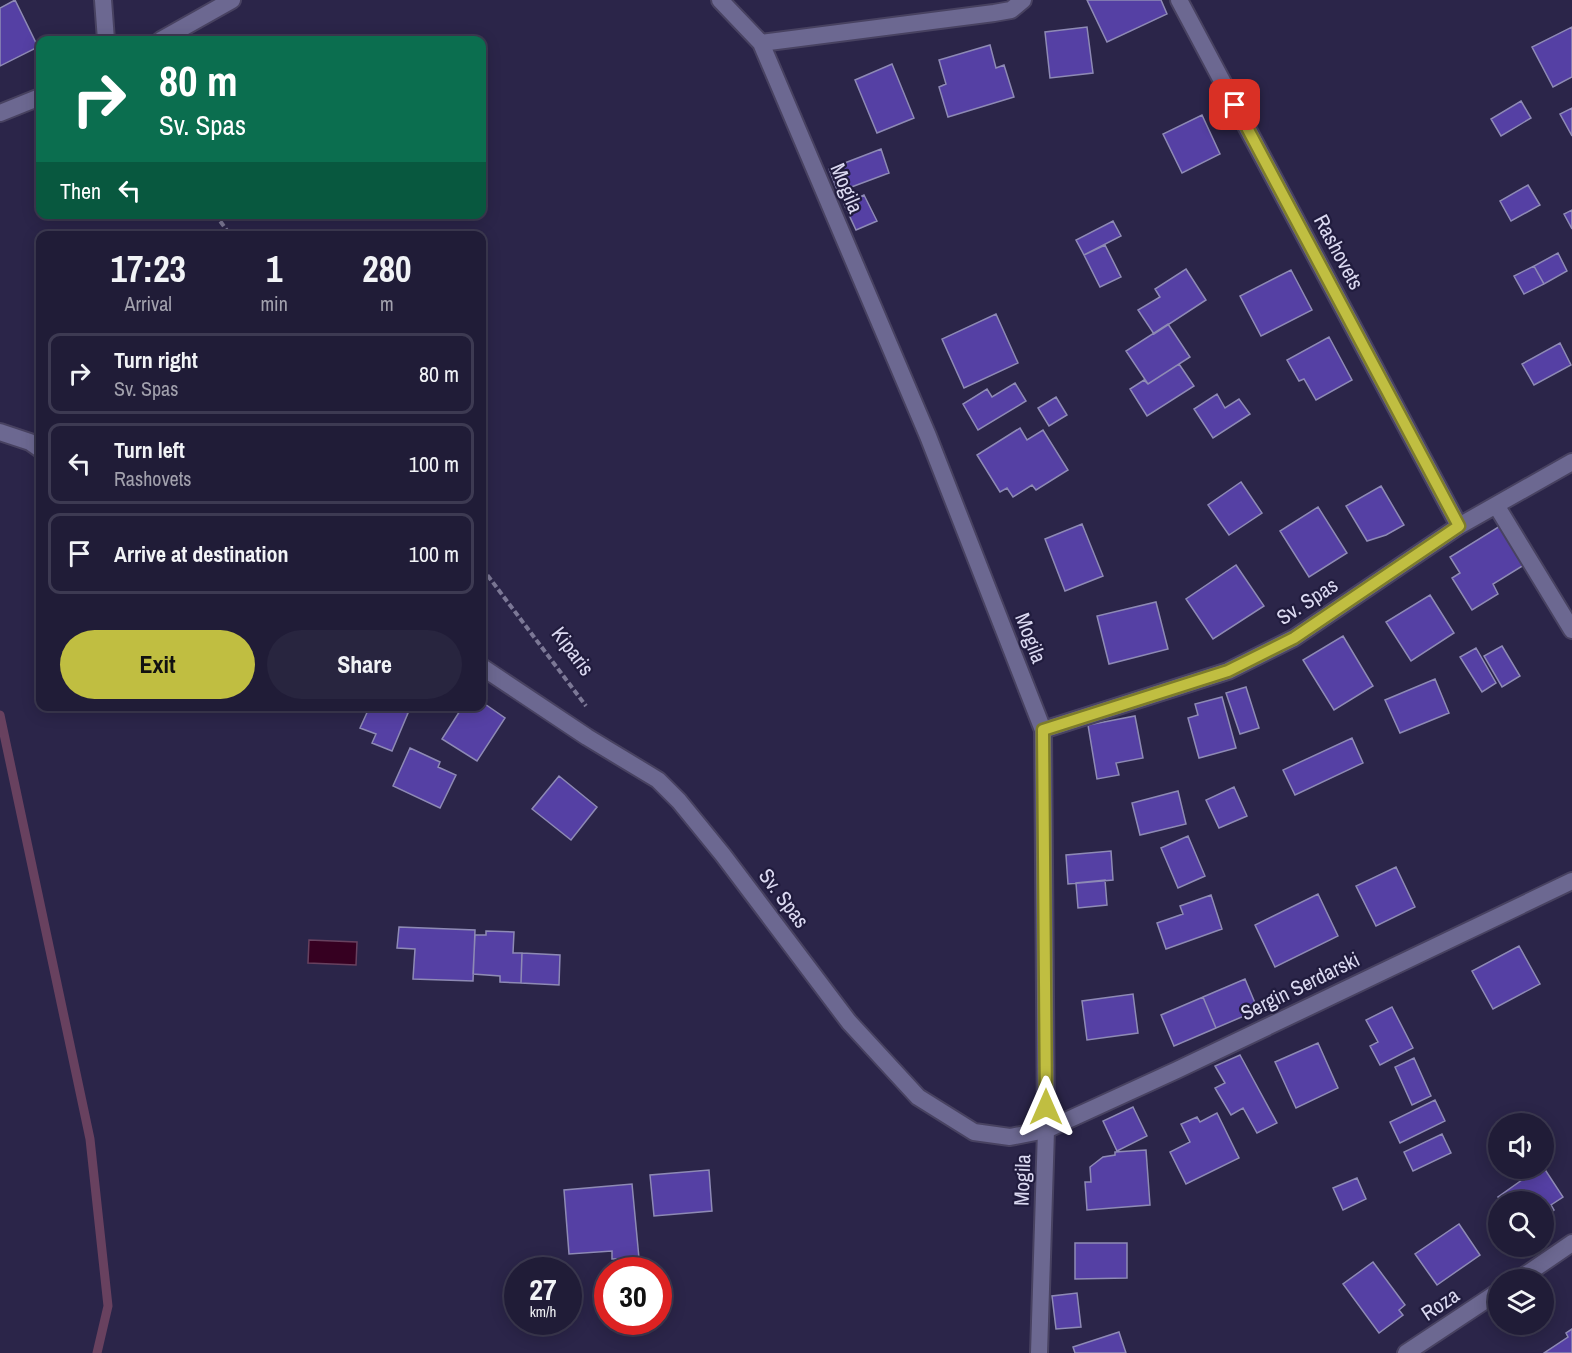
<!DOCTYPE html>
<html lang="en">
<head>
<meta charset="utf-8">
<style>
	:root { --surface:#201c37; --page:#28253f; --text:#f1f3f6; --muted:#a2a1ad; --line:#3d3a52; --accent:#c0be41 }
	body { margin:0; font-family:"Archivo Narrow",sans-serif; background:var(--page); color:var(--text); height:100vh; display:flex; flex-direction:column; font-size:22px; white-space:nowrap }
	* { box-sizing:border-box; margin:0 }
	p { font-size:20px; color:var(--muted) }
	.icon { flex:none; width:33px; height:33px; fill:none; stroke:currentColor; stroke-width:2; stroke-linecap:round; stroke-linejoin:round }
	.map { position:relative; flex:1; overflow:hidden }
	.details { position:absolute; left:36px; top:231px; width:450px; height:480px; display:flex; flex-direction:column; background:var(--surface); border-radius:12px; box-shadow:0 3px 15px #0003,0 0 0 2px var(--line) }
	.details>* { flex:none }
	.guide { position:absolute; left:36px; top:36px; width:450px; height:183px; border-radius:12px; box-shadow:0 3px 15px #0003,0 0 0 2px var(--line); background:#0b6e4f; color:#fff; overflow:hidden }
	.controls { position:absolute; left:1488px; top:1113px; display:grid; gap:12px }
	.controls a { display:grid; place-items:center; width:66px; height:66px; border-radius:50%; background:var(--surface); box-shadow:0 3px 15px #0003,0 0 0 2px var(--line); font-size:30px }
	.speed { position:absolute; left:504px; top:1257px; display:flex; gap:12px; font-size:30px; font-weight:700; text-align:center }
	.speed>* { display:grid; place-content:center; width:78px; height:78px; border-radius:50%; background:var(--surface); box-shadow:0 3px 15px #0003,0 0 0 2px var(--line); line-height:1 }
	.speed small { font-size:15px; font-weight:400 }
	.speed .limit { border:9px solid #d22; background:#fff; color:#111 }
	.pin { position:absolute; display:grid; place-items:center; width:51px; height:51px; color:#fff; margin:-26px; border-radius:12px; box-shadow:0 3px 9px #0006 }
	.me { position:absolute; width:66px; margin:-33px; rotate:0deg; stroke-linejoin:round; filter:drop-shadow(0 0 4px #0008) }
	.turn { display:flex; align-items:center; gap:21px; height:126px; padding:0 24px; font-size:27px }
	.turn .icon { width:78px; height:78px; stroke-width:2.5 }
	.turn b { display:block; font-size:42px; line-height:51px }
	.then { display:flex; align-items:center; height:57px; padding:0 24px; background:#0003; gap:12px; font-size:22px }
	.eta { display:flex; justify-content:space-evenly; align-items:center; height:102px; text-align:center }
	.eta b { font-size:36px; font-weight:700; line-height:42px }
	.action { display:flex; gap:12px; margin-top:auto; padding:12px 24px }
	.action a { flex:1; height:69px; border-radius:36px; background:var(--accent); color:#111; font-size:24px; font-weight:700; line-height:69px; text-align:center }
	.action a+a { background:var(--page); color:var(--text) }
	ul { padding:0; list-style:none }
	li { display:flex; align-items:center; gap:18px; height:81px; margin:0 12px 9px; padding:0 12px; border:3px solid var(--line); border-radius:12px }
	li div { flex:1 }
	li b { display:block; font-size:22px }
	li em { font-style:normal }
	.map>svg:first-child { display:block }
</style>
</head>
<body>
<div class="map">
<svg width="1572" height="1353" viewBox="0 0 1572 1353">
	<rect width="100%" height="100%" fill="#2b2549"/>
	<path fill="#360021" stroke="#68415f" stroke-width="1.5" d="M 309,940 L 357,942 L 356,965 L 308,963 Z"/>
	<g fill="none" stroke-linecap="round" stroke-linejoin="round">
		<path stroke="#68415f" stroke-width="9" d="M 0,715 L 90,1139 L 108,1306 L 97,1353"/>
	</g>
	<path fill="#5540a4" stroke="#8e8ab5" stroke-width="1.5" d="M 15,0 L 38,47 L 0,66 L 0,8 Z
		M 1087,0 L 1161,0 L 1167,14 L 1107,42 Z
		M 1087,27 L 1093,73 L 1050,78 L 1045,32 Z
		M 1572,27 L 1572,77 L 1553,87 L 1532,47 Z
		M 990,45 L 996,68 L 1004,65 L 1014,97 L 948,117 L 939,87 L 946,84 L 939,60 Z
		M 892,64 L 914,118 L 877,133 L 855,80 Z
		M 1521,101 L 1531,118 L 1501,136 L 1491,119 Z
		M 1572,108 L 1572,136 L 1560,114 Z
		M 1202,115 L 1220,154 L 1182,173 L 1163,134 Z
		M 881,149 L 889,173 L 838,192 L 829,169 Z
		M 1528,185 L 1540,205 L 1511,221 L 1500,201 Z
		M 864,195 L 877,221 L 856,230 L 844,204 Z
		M 1572,210 L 1572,229 L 1564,214 Z
		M 1113,221 L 1121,236 L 1084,255 L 1076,240 Z
		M 1105,245 L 1121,277 L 1100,287 L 1084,255 Z
		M 1558,253 L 1567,271 L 1544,284 L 1534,266 Z
		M 1534,266 L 1544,284 L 1524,294 L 1514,276 Z
		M 1186,269 L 1206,300 L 1154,334 L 1138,310 L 1160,297 L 1155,289 Z
		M 1291,270 L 1312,310 L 1261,336 L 1240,296 Z
		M 996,314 L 1018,363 L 964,388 L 942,339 Z
		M 1168,324 L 1190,357 L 1148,384 L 1126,351 Z
		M 1329,337 L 1352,380 L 1316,400 L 1304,379 L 1299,381 L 1287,360 Z
		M 1560,343 L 1571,365 L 1534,385 L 1522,364 Z
		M 1179,364 L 1194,386 L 1147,416 L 1130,389 L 1144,380 L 1148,384 Z
		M 1015,383 L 1026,401 L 978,430 L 963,404 L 987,389 L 992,397 Z
		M 1217,394 L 1225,408 L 1239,399 L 1250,414 L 1213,438 L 1194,409 Z
		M 1056,397 L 1067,415 L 1049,426 L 1038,408 Z
		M 1020,428 L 1027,440 L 1043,430 L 1068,470 L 1036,490 L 1032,485 L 1013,497 L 1007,488 L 1000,492 L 977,455 Z
		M 1241,482 L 1262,513 L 1229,535 L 1208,505 Z
		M 1381,486 L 1404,525 L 1386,535 L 1367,541 L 1346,506 Z
		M 1318,507 L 1347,553 L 1309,577 L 1280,531 Z
		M 1082,524 L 1103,576 L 1065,591 L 1045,539 Z
		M 1500,526 L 1524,565 L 1493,584 L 1498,594 L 1472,610 L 1452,578 L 1460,573 L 1450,557 Z
		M 1236,565 L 1264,606 L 1213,639 L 1186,599 Z
		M 1430,595 L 1454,633 L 1411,661 L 1386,622 Z
		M 1156,602 L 1168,649 L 1109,664 L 1097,616 Z
		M 1343,636 L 1373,686 L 1334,710 L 1303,660 Z
		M 1502,646 L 1520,676 L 1502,687 L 1484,656 Z
		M 1476,648 L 1496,683 L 1482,692 L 1460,657 Z
		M 1435,679 L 1449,713 L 1400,733 L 1385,700 Z
		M 1246,687 L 1259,728 L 1240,734 L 1226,693 Z
		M 1222,697 L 1236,748 L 1199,758 L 1188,718 L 1198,715 L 1195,704 Z
		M 482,702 L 505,718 L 477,761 L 442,739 L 463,706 L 482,706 Z
		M 370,706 L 394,706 L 408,713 L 392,751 L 372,743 L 376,734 L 360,728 Z
		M 1135,716 L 1143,758 L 1116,763 L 1119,775 L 1097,779 L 1088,725 Z
		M 1352,738 L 1363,763 L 1295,795 L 1283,770 Z
		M 410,748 L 440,762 L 438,767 L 456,775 L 440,808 L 393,786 Z
		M 559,776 L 597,807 L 571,840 L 532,809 Z
		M 1234,787 L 1247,816 L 1219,828 L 1206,800 Z
		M 1178,791 L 1186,824 L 1140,835 L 1132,803 Z
		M 1188,836 L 1205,876 L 1178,888 L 1161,848 Z
		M 1111,851 L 1113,880 L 1068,884 L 1066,855 Z
		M 1396,867 L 1415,907 L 1376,926 L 1356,886 Z
		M 1105,880 L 1107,905 L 1078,908 L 1076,883 Z
		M 1318,894 L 1338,936 L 1275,967 L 1255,925 Z
		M 1211,895 L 1222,929 L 1166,949 L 1157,923 L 1183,914 L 1180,906 Z
		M 399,927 L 475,930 L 473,981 L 413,979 L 415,949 L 397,948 Z
		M 486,931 L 514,932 L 513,953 L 522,953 L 521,983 L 500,982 L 500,976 L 473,974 L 475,935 L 486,935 Z
		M 1519,946 L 1540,984 L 1493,1009 L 1472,971 Z
		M 522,953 L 560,955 L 559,985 L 521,983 Z
		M 1245,979 L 1258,1010 L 1216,1028 L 1203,997 Z
		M 1133,994 L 1138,1033 L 1087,1040 L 1082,1001 Z
		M 1203,997 L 1216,1028 L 1174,1046 L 1161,1015 Z
		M 1392,1007 L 1413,1048 L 1380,1065 L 1370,1046 L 1378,1042 L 1366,1020 Z
		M 1318,1043 L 1338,1088 L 1296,1108 L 1275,1062 Z
		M 1240,1055 L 1277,1123 L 1257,1133 L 1243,1108 L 1231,1115 L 1215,1088 L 1225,1083 L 1215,1066 Z
		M 1414,1058 L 1431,1096 L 1412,1105 L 1395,1067 Z
		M 1435,1100 L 1445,1121 L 1400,1143 L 1390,1122 Z
		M 1133,1107 L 1147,1136 L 1117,1151 L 1103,1121 Z
		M 1217,1113 L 1239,1158 L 1186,1184 L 1170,1152 L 1190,1142 L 1181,1124 L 1197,1117 L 1200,1122 Z
		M 1442,1134 L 1451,1153 L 1413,1171 L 1404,1152 Z
		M 1146,1150 L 1150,1205 L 1087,1210 L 1085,1182 L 1091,1182 L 1090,1167 L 1103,1157 L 1115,1155 L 1115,1152 Z
		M 1539,1168 L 1544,1168 L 1563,1197 L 1551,1205 L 1554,1210 L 1544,1217 L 1544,1202 L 1501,1202 L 1498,1197 Z
		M 709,1170 L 712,1211 L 654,1216 L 650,1175 Z
		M 1357,1178 L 1366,1199 L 1343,1210 L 1333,1188 Z
		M 632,1184 L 639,1258 L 612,1259 L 612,1251 L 569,1254 L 564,1190 Z
		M 1459,1224 L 1480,1255 L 1437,1285 L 1415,1254 Z
		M 1075,1243 L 1127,1243 L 1127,1278 L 1075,1279 Z
		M 1373,1262 L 1405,1305 L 1399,1310 L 1403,1315 L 1379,1333 L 1343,1284 Z
		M 1077,1293 L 1081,1327 L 1056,1329 L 1052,1296 Z
		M 1572,1329 L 1572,1353 L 1544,1353 L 1568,1337 L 1566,1333 Z
		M 1119,1332 L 1126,1353 L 1075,1353 L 1073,1347 Z"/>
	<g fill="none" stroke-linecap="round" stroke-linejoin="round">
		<g stroke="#484261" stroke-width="20">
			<path id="minor" d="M 103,0 L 106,40
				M 720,0 L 761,43 L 928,436 L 1043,730 L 1046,1130 L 1039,1353
				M 1179,0 L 1459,526
				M 161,40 L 232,0
				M 761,43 L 994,13 L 1011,10 L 1023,0
				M 0,113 L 40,97
				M 0,432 L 30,442 L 40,449
				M 1496,505 L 1572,630
				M 482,667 L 587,737 L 658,780 L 679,801 L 723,855 L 849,1022 L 918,1097 L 974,1132 L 1010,1137 L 1046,1130 L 1177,1070 L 1572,881
				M 1043,730 L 1228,671 L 1294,638 L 1459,526 L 1572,462
				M 1518,1280 L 1572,1243
				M 1406,1353 L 1498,1292"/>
		</g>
		<path stroke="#7c7896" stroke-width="4" stroke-dasharray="6 3" stroke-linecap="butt" d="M 215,214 L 231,236
			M 482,568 L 586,706"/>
		<use href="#minor" stroke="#6c6891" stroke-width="16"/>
	</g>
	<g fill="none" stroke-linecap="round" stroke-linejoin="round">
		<g stroke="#7d7c2a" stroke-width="15">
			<path id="route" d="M 1046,1107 L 1043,730 L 1228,671 L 1294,638 L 1459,526 L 1235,105"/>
		</g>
		<use href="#route" stroke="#c0be41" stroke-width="10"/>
	</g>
	<g text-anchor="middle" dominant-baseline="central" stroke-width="4.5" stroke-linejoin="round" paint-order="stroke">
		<g font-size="21" fill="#dbd9f1" stroke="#211c3e">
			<text transform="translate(847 188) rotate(67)">Mogila</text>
			<text transform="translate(1339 252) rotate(62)">Rashovets</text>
			<text transform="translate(1307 601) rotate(-33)">Sv. Spas</text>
			<text transform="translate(1031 638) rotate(69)">Mogila</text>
			<text transform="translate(573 651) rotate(53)">Kiparis</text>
			<text transform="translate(784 898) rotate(53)">Sv. Spas</text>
			<text transform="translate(1300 986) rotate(-26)">Sergin Serdarski</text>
			<text transform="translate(1022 1180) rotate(-88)">Mogila</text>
			<text transform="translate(1440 1304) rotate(-34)">Roza</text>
		</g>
	</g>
</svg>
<div class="controls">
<a><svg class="icon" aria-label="sound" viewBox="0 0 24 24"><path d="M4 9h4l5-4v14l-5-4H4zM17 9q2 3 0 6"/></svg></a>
<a><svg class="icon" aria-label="search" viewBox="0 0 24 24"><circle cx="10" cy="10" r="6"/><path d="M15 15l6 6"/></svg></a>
<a><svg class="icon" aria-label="layers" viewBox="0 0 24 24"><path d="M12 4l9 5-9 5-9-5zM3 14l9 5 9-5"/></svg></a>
</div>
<div class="speed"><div>27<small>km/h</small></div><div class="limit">30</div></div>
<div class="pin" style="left:1235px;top:105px;background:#d93025"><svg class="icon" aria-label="arrive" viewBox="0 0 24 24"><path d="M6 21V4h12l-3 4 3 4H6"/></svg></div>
<svg class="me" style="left:1046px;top:1107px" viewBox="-20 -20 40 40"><path d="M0-17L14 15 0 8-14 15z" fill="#c0be41" stroke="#fff" stroke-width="4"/></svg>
<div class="guide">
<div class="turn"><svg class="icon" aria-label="right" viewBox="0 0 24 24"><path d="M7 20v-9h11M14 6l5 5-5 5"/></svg><div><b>80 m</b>Sv. Spas</div></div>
<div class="then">Then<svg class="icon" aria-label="left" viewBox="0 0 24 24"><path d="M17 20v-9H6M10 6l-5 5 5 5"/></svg></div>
</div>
<section class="details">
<div class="eta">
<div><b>17:23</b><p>Arrival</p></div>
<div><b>1</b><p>min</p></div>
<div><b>280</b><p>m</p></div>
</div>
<ul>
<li><svg class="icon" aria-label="right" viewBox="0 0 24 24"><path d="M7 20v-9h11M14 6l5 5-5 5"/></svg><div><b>Turn right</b><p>Sv. Spas</p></div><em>80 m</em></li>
<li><svg class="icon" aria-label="left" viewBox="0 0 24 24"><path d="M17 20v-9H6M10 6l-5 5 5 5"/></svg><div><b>Turn left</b><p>Rashovets</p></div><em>100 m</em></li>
<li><svg class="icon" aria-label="arrive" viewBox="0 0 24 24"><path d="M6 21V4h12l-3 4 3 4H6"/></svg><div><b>Arrive at destination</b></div><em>100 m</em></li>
</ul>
<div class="action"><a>Exit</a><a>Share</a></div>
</section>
</div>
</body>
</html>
